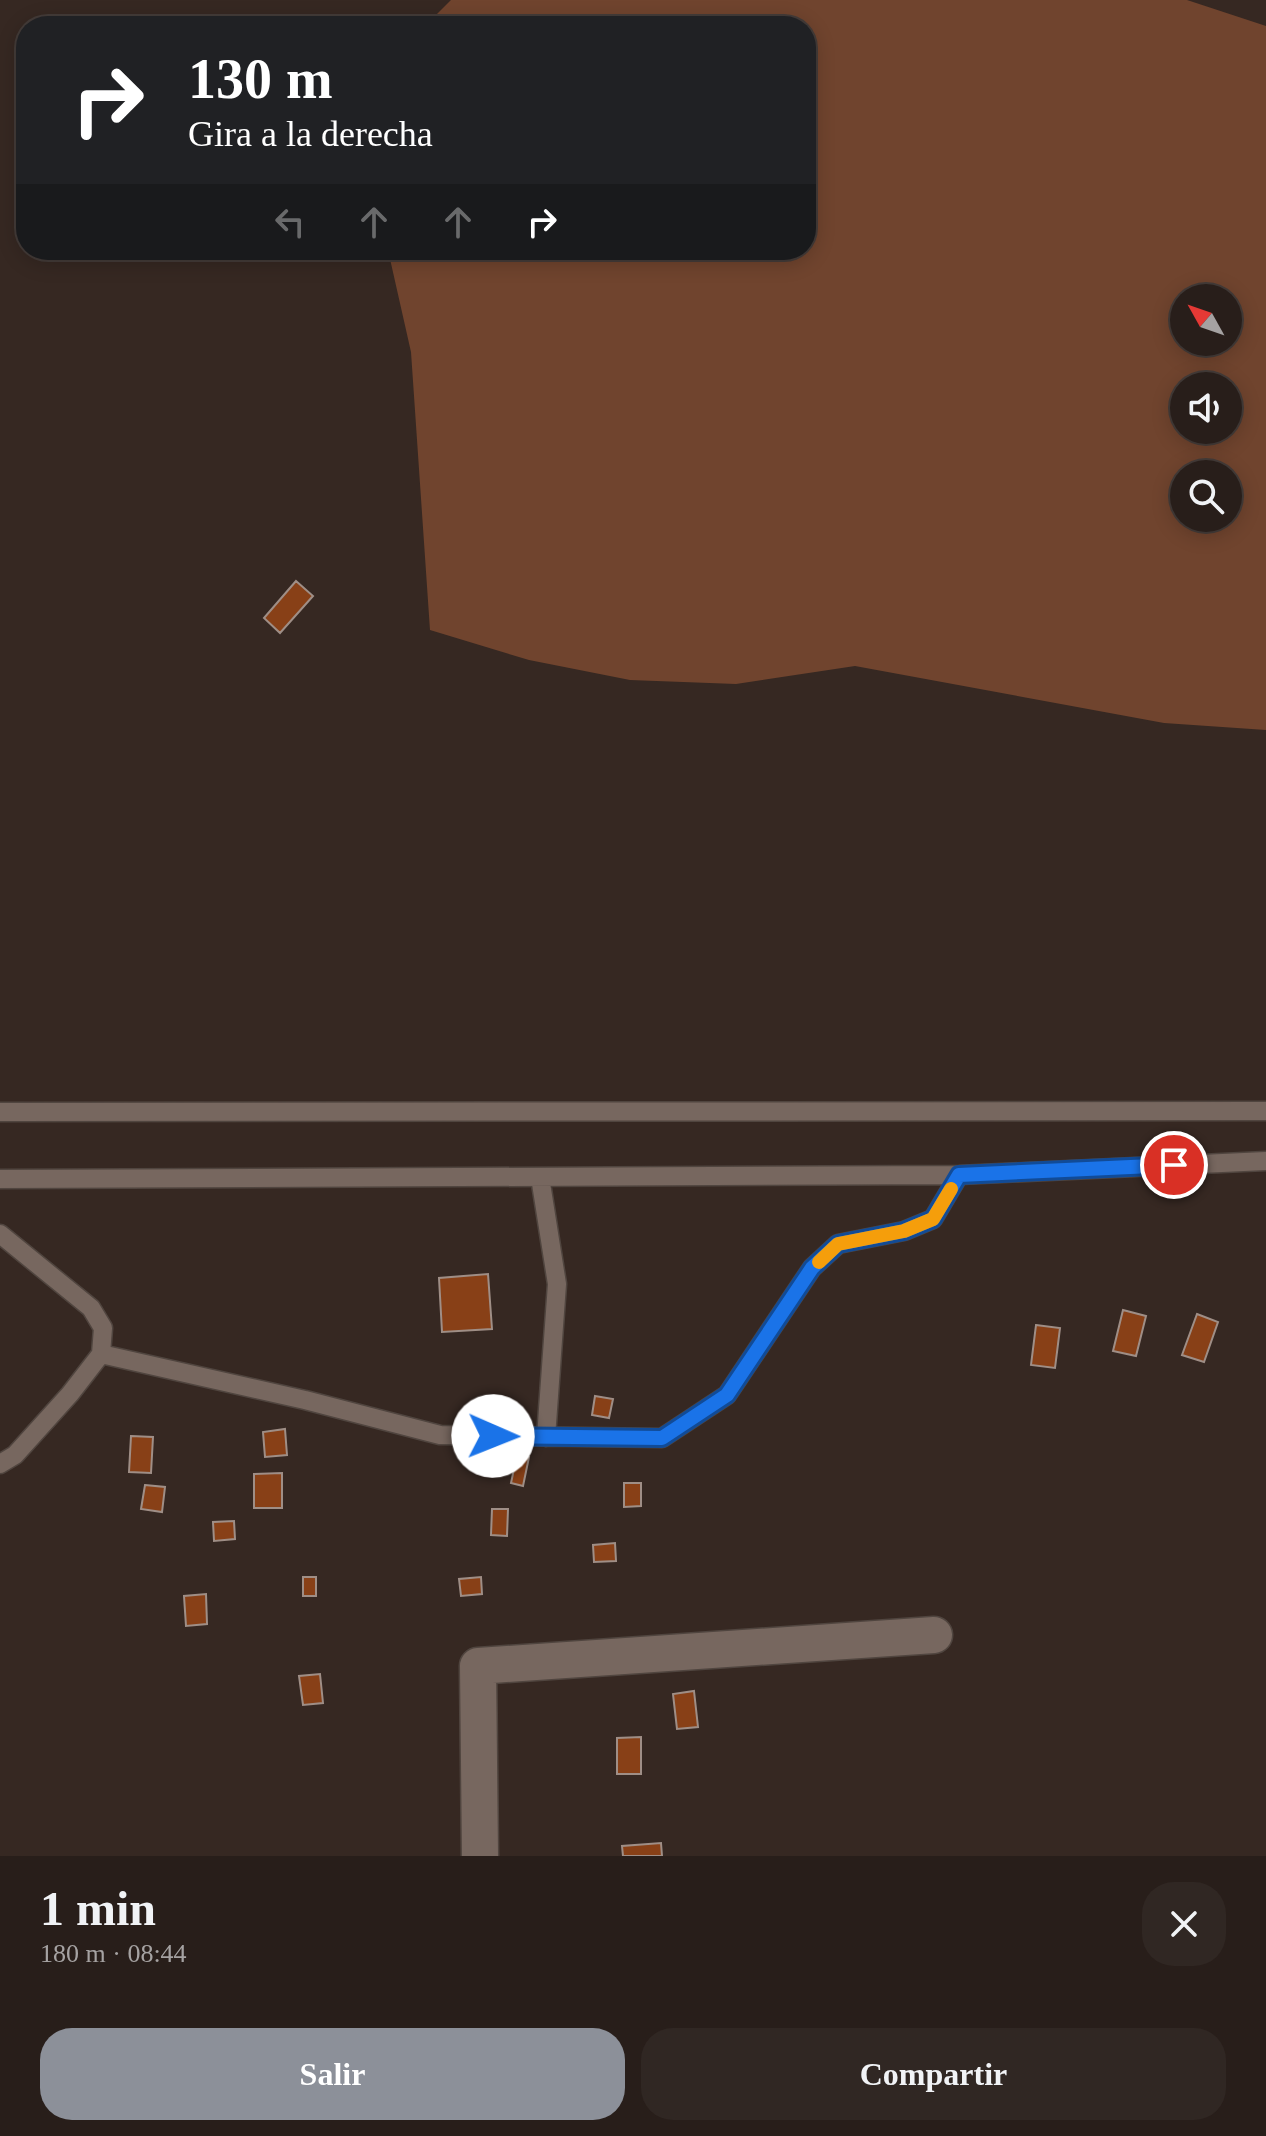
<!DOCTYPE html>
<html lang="es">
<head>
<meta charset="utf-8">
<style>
	:root { --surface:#281e1a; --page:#302723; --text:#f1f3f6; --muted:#a5a2a2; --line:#443c39; --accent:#8c9099 }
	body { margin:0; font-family:"Times New Roman",serif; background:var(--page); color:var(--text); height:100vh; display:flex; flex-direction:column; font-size:30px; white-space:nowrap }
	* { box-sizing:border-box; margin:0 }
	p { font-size:26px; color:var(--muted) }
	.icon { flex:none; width:44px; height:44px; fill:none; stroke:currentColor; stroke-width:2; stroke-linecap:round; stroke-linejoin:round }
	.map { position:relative; height:1856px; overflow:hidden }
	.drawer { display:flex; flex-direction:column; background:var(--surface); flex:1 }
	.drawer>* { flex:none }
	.banner { position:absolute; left:16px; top:16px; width:800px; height:244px; border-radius:32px; box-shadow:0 4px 20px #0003,0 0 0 2px var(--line); background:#202124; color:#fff; overflow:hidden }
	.needle { width:52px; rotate:310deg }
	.controls { position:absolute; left:1170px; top:284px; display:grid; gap:16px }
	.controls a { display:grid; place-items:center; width:72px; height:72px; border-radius:50%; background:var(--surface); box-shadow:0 4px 20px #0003,0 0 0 2px var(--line); font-size:40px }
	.pin { position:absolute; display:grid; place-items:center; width:68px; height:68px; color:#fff; margin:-34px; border:4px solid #fff; border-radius:50%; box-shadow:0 2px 8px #0007 }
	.me { position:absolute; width:88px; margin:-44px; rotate:91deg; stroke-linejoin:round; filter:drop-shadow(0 0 6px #0008) }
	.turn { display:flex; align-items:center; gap:28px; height:168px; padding:0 40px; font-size:36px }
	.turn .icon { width:104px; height:104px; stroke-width:2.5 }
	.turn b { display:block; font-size:56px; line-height:68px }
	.lanes { display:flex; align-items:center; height:76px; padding:0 40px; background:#0003; justify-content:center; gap:40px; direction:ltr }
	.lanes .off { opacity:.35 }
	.round { display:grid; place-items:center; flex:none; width:84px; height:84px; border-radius:32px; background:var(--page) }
	.headline { display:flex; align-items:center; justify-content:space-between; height:136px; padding:0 40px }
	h1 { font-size:48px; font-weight:700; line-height:60px }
	.primary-button { display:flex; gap:16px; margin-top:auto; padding:16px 40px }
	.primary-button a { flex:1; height:92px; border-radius:32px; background:var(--accent); color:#fff; font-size:32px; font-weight:700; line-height:92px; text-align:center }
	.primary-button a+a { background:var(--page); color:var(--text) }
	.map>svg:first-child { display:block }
</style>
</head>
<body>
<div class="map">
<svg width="1266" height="1856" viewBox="0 0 1266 1856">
	<rect width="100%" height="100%" fill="#362822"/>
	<path fill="#70442e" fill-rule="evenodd" d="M 451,0 L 1187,0 L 1266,26 L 1266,730 L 1164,723 L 855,666 L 736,684 L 630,680 L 529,660 L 430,630 L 411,352 L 388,250 L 806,250 L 806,26 L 425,26 ZM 1184,298 L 1228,298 L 1228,342 L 1184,342 ZM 1184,386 L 1228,386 L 1228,430 L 1184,430 ZM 1184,474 L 1228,474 L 1228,518 L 1184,518 Z"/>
	<path fill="#884017" stroke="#9f8e86" stroke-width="2" d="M 296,581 L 313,596 L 280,633 L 264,618 Z
		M 488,1274 L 492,1329 L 442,1332 L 439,1278 Z
		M 1123,1310 L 1146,1316 L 1136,1356 L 1113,1351 Z
		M 1197,1314 L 1218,1322 L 1204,1362 L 1182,1355 Z
		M 1036,1325 L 1060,1328 L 1055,1368 L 1031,1365 Z
		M 595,1396 L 613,1399 L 609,1418 L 592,1415 Z
		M 492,1406 L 505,1408 L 504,1419 L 490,1418 Z
		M 285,1429 L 287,1455 L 265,1457 L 263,1432 Z
		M 131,1436 L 153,1437 L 151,1473 L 129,1472 Z
		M 517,1455 L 529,1457 L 523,1486 L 511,1483 Z
		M 282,1473 L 282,1508 L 254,1508 L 254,1474 Z
		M 624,1483 L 641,1483 L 641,1506 L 624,1507 Z
		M 145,1485 L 165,1487 L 162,1512 L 141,1509 Z
		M 492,1509 L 508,1509 L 507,1536 L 491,1535 Z
		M 234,1521 L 235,1539 L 214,1541 L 213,1522 Z
		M 615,1543 L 616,1561 L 594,1562 L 593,1545 Z
		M 303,1577 L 316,1577 L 316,1596 L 303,1596 Z
		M 481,1577 L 482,1594 L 461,1596 L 459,1579 Z
		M 206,1594 L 207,1624 L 186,1626 L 184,1596 Z
		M 320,1674 L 323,1703 L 303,1705 L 299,1676 Z
		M 694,1691 L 698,1727 L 677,1729 L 673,1694 Z
		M 641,1737 L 641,1774 L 617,1774 L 617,1738 Z
		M 661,1843 L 662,1856 L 623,1856 L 622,1846 Z"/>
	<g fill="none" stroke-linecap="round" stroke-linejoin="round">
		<g stroke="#50453f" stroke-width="21">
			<path id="lane" d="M 0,1112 L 1266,1111
				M 540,1177 L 557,1284 L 546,1437
				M 0,1179 L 959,1175 L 1266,1161
				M 0,1234 L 91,1308 L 103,1328 L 101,1354 L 70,1394 L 15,1455 L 0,1464
				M 101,1354 L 305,1400 L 440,1435 L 662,1438 L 727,1395 L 812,1268 L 838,1244 L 904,1231 L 933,1219 L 959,1175"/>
		</g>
		<g stroke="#50453f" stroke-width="39">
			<path id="street" d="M 480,1856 L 478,1666 L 934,1635"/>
		</g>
		<use href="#lane" stroke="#77675f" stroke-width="18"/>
		<use href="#street" stroke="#77675f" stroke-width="36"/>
	</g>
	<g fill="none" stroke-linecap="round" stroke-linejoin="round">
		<g stroke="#114b97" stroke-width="20">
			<path id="route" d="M 493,1436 L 662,1438 L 727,1395 L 812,1268 L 838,1244 L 904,1231 L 933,1219 L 959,1175 L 1174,1165"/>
		</g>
		<use href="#route" stroke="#1a73e8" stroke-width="14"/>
		<path stroke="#f59e0b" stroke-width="14" d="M 819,1262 L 838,1244 L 904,1231 L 933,1219 L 951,1189"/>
	</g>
</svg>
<div class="controls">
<a><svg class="needle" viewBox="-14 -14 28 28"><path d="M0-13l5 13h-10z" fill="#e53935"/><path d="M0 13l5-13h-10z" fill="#a5a2a2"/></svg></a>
<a><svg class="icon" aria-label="sound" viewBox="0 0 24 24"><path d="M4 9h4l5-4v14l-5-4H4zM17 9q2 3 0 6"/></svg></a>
<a><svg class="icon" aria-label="search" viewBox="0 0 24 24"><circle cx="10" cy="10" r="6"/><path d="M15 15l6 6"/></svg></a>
</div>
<div class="pin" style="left:1174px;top:1165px;background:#d93025"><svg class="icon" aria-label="arrive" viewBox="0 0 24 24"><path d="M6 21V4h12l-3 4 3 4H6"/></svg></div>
<svg class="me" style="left:493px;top:1436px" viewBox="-20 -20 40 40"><circle r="19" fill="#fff"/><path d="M0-13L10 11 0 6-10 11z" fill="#1a73e8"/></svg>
<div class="banner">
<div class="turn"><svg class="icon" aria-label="right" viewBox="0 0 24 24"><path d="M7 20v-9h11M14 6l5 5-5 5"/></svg><div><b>130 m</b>Gira a la derecha</div></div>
<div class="lanes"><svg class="icon off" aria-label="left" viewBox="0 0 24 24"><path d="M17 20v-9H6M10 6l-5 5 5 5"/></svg><svg class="icon off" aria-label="ahead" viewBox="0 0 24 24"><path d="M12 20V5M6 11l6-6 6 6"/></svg><svg class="icon off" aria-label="ahead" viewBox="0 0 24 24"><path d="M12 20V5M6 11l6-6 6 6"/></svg><svg class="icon" aria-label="right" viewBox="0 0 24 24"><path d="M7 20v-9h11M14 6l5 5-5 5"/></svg></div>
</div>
</div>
<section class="drawer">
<div class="headline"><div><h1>1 min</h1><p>180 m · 08:44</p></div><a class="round"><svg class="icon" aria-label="close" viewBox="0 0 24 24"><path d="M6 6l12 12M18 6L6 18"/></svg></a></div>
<div class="primary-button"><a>Salir</a><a>Compartir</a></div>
</section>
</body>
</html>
